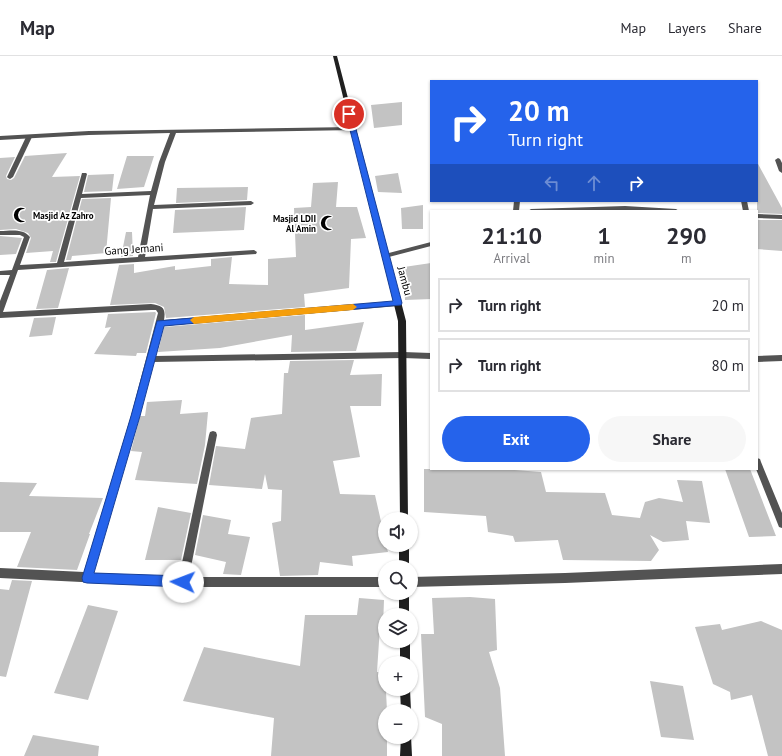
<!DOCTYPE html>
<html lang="en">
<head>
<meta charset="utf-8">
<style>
	:root { --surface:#fff; --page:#f7f7f7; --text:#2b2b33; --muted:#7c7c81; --line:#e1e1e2; --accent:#2563eb }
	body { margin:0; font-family:"PT Sans",sans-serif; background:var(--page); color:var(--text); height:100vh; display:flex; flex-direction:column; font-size:15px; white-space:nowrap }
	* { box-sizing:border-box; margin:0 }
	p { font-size:13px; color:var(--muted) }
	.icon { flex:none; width:22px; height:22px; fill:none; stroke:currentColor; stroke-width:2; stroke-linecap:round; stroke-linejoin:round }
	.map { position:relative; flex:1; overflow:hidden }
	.side { position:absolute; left:430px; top:154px; width:328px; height:260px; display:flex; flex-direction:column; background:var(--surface); border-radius:0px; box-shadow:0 1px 3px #0004 }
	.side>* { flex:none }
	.hud { position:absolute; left:430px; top:24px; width:328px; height:122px; border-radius:0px; box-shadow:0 1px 3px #0004; background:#2563eb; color:#fff; overflow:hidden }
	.tools { position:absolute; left:378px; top:456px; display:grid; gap:8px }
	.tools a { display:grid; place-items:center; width:40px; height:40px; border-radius:50%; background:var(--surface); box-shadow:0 1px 3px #0004; font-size:20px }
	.pin { position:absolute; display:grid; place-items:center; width:34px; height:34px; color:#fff; margin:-17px; border:2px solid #fff; border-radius:50%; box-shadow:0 1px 4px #0007 }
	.me { position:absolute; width:44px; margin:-22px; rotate:272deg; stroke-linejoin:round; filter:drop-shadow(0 0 3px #0008) }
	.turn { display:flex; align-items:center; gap:14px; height:84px; padding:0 12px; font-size:18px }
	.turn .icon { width:52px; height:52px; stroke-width:2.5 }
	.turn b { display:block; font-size:28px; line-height:34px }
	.lanes { display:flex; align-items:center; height:38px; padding:0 12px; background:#0003; justify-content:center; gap:20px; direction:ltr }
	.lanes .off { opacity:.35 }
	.eta { display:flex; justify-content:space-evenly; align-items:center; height:68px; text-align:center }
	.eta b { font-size:24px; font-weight:700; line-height:28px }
	.action { display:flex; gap:8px; margin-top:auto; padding:8px 12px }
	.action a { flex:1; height:46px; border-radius:24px; background:var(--accent); color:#fff; font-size:16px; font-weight:700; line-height:46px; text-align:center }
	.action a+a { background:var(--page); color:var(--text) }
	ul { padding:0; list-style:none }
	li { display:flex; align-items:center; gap:12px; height:54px; margin:0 8px 6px; padding:0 4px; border:2px solid var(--line); border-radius:0px }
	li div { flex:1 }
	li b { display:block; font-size:15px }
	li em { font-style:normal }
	header { display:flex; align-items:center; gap:24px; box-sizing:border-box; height:56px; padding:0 20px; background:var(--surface); border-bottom:1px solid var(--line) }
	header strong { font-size:19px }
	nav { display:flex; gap:22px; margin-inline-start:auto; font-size:14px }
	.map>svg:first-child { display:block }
</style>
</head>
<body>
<header>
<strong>Map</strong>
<nav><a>Map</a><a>Layers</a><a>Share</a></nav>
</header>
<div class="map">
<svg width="782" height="700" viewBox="0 0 782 700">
	<rect width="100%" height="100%" fill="#fff"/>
	<path fill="#c3c3c3" d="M 402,46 L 402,69 L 374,72 L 371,49 Z
		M 67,97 L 52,121 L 80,120 L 56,206 L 50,206 L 53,195 L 26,197 L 31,182 L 28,177 L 16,173 L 0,174 L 0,102 L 15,101 L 6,120 L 7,123 L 11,124 L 14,122 L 25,100 Z
		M 127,100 L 154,100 L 144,131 L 117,133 Z
		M 757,106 L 782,152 L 782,158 L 757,157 Z
		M 398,117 L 402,137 L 378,136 L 375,120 Z
		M 114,118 L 112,135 L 84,136 L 88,119 Z
		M 338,126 L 336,151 L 357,151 L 366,182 L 351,183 L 349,232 L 304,238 L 305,251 L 166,262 L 164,251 L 155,247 L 110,249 L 119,209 L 134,208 L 134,217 L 175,210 L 175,214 L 211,210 L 211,203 L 232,201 L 229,228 L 268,229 L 268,203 L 296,201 L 294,152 L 311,151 L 313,127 Z
		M 248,131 L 247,144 L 176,147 L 177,132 Z
		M 111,142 L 106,197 L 72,200 L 71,204 L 66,204 L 82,143 Z
		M 423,149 L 423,173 L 402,173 L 401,152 Z
		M 246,151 L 244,174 L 173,177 L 175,154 Z
		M 757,164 L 782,164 L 782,195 L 757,193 Z
		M 126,176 L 132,176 L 133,200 L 121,201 Z
		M 0,180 L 22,182 L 16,198 L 0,199 Z
		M 431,207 L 431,243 L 405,244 L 404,211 Z
		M 69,212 L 58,252 L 36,253 L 47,214 Z
		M 155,256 L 156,257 L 146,297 L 137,297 L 136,300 L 94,298 L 111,271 L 105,272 L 108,258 Z
		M 305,259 L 305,274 L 364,266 L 356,295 L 291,296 L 292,279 L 220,292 L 158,296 L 164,271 Z
		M 56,261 L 52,279 L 29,281 L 34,262 Z
		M 354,304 L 350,319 L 382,318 L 381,350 L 350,350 L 360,401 L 333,405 L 340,438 L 375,439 L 385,483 L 385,489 L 386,489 L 388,496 L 352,500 L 353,510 L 320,506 L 318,519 L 280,520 L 272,467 L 281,465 L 282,434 L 268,433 L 265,418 L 262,433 L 209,429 L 216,390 L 245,393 L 251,362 L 282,358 L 284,317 L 288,317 L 290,305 Z
		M 182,344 L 180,358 L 208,356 L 205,389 L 197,428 L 135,424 L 142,396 L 131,395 L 140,360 L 145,360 L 147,346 Z
		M 424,413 L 501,413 L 541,416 L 546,436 L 605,437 L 612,459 L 640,462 L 645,446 L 659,442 L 683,446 L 677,424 L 702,425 L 710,467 L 686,465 L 689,484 L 663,486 L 650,479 L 659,494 L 651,505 L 563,504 L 558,484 L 515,486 L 513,480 L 488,476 L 486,460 L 424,456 Z
		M 725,413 L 750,413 L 776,480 L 749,481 Z
		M 0,426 L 37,427 L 29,440 L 103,442 L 89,478 L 90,478 L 77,514 L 17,511 L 31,476 L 0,476 Z
		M 158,451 L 191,457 L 181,504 L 145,504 Z
		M 203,459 L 231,464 L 228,478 L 250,481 L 241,519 L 223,518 L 226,506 L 195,499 Z
		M 12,524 L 32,525 L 6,621 L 0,620 L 0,533 L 9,534 Z
		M 470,541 L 495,543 L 497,594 L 489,596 L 500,632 L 505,700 L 442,700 L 442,668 L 425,661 L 421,578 L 434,578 L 432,542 Z
		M 359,542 L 384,544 L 383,571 L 380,570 L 377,616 L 385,616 L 387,655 L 385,655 L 385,681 L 387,681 L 387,700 L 271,700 L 274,662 L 183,645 L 204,591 L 300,610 L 305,559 L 357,559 Z
		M 88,549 L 118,555 L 88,644 L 54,637 Z
		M 761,565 L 782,574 L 782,700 L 768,700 L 752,639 L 731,644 L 730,636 L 713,628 L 695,571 L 720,568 L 722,574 Z
		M 650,625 L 683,630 L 694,684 L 661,681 Z
		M 33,679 L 99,690 L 98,700 L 24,700 Z"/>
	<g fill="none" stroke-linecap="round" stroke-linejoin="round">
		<path fill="#535353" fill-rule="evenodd" d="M 29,79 L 32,81 L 13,121 L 10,123 L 8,122 L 7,121 L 26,81 Z"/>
		<path fill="#535353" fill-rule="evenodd" d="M 353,71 L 356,73 L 355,74 L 176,77 L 165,106 L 154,149 L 251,145 L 254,147 L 251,149 L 153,153 L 145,201 L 254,194 L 257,196 L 256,198 L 18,214 L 3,256 L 151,248 C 163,250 166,252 164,264 L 401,245 L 402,247 L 398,250 L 163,270 L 155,300 L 403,296 L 431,297 L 431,303 L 403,302 L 153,306 L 139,360 L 93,517 L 179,521 L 209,379 L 210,376 L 213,375 L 216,376 L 217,379 L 189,521 L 385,521 L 385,531 L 183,531 L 0,522 L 0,512 L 84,516 L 131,360 L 158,257 L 156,254 L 151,254 L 0,262 L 0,245 L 10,219 L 0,219 L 0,215 L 12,214 L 24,181 L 20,179 L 0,179 L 0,175 C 10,175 23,172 30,181 L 20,209 L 57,207 L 82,117 L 86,117 L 87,118 L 82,138 L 151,135 L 159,106 L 170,77 L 89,79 L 0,84 L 0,80 L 89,75 ZM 150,139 L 138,201 L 64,206 L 81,142 Z
			M 778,102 L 780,103 L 782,107 L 782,117 L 779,115 L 775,104 Z
			M 514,145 L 520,145 L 519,155 L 513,155 Z
			M 741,145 L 747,145 L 749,155 L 743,155 Z
			M 625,150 L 676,153 L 679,155 L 528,155 L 531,153 Z
			M 757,158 L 782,159 L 782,163 L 757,162 Z
			M 431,186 L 431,190 L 385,202 L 382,200 L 385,198 Z
			M 782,299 L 782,305 L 757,306 L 757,300 Z
			M 757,402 L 760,403 L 761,406 L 782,457 L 782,472 L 779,471 L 756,413 L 757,413 Z
			M 782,508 L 782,518 L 565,527 L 411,531 L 411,521 L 565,517 Z"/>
		<path fill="#202020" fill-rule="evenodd" d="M 333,0 L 337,0 L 406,265 L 408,463 L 400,463 L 398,265 Z
			M 399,489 L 409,489 L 409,511 L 399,511 Z
			M 399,537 L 409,537 L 409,559 L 399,559 Z
			M 400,585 L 410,585 L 410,607 L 400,607 Z
			M 400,633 L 410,633 L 411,655 L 411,656 L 401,655 Z
			M 411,680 L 412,700 L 400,700 L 401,681 L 411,681 Z"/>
	</g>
	<path fill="#2563eb" stroke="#184099" d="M 349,56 L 352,58 L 402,247 L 401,249 L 164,270 L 140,360 L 94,517 L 183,520 L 187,522 L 189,526 L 187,529 L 183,531 L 87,527 L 83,526 L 82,522 L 131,360 L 157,265 L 393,245 L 346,58 Z"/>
	<path fill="#f59e0b" d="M 353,248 L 357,251 L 353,254 L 194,268 L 190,264 L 194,261 Z"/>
	<defs>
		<g id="mosque-bare" transform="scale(1.2)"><path d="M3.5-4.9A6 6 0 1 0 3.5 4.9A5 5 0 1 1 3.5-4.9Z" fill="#000" stroke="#fff" stroke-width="2.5" paint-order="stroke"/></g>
	</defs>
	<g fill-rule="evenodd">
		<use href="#mosque-bare" x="21" y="159"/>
		<use href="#mosque-bare" x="328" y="167"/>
	</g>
	<g text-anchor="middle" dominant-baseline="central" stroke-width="3.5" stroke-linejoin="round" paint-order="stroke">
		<g font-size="9" font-weight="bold" fill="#000" stroke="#fff" text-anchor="start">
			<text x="33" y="159">Masjid Az Zahro</text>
			<text x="316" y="162" text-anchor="end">Masjid LDII<tspan x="316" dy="10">Al Amin</tspan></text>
		</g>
		<g font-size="11" fill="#000" stroke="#fff">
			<text transform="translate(134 193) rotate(-4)">Gang Jemani</text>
			<text transform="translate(405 225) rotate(75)">Jambu</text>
		</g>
	</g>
</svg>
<div class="tools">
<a><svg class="icon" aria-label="sound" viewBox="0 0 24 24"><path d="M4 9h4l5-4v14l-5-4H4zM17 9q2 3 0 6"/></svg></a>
<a><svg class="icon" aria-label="search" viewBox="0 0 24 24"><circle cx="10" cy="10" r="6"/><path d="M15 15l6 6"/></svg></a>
<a><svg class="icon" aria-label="layers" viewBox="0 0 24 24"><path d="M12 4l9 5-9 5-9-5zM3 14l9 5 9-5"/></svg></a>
<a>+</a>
<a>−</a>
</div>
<div class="pin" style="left:349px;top:58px;background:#d93025"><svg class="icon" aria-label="arrive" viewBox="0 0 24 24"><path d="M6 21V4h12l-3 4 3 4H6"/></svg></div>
<svg class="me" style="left:183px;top:526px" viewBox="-20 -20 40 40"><circle r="19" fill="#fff"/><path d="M0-13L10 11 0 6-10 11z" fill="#2563eb"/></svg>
<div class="hud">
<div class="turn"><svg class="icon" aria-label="right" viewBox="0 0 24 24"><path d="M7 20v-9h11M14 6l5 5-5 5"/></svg><div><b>20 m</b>Turn right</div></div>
<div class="lanes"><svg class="icon off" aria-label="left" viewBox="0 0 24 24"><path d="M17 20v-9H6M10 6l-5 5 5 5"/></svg><svg class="icon off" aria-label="ahead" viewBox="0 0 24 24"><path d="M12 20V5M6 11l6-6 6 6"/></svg><svg class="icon" aria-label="right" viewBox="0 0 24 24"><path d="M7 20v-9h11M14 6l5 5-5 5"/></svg></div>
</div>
<section class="side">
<div class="eta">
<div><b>21:10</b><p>Arrival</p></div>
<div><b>1</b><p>min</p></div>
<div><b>290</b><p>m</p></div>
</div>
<ul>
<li><svg class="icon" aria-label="right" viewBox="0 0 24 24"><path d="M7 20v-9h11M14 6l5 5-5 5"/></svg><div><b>Turn right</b></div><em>20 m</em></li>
<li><svg class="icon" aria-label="right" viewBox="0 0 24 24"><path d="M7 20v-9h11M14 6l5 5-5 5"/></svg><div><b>Turn right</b></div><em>80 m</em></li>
</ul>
<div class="action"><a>Exit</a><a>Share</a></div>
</section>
</div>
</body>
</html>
